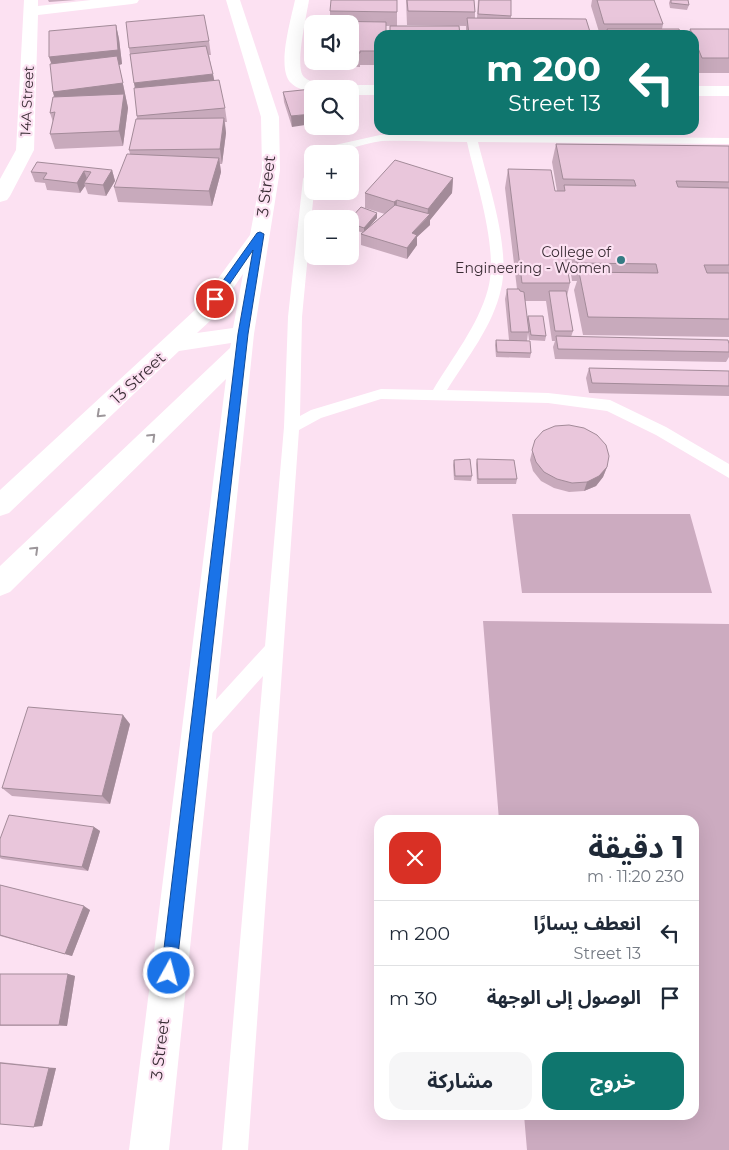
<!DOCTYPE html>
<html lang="ar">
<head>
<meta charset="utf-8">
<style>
	:root { --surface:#fff; --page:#f6f6f7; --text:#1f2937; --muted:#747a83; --line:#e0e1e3; --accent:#0f766e }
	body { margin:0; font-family:Montserrat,"Noto Sans Arabic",sans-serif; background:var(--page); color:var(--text); direction:rtl; height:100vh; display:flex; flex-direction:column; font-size:19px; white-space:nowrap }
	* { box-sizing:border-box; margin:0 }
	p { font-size:16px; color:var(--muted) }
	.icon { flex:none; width:28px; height:28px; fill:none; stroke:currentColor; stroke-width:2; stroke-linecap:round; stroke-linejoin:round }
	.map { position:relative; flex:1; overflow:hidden; direction:ltr }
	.drawer { position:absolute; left:374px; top:815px; width:325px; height:305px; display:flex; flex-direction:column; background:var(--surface); border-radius:15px; box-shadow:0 5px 20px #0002; direction:rtl }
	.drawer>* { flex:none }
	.hud { position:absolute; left:374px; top:30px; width:325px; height:105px; border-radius:15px; box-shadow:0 5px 20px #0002; direction:rtl; background:#0f766e; color:#fff; overflow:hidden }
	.tools { position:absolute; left:304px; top:15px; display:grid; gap:10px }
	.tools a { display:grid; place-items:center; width:55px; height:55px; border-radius:10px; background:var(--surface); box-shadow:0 5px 20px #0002; font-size:25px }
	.pin { position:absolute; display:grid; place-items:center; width:42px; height:42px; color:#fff; margin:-21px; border:2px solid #fff; border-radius:50%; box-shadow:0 1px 5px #0007 }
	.me { position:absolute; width:55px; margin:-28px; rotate:7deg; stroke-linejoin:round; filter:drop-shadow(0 0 4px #0008) }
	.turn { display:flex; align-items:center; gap:18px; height:105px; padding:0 15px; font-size:22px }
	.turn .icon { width:65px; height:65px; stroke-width:2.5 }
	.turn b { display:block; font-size:35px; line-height:42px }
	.round { display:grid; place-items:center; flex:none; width:52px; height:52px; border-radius:15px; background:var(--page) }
	.summary { display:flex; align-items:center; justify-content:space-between; height:85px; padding:0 15px }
	h1 { font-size:30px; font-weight:700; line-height:38px }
	.action { display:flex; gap:10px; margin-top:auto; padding:10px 15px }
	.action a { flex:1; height:58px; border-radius:15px; background:var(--accent); color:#fff; font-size:20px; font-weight:700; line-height:58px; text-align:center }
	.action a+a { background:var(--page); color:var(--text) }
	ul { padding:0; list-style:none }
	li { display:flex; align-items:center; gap:15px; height:65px; padding:0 15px; border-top:1px solid var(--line) }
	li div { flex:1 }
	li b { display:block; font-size:19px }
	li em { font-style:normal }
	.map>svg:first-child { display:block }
</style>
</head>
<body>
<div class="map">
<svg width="729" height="1150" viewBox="0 0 729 1150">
	<rect width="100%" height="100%" fill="#fce1f2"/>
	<path fill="#ccabc0" d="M 512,514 L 690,514 L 712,593 L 522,593 Z
		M 483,621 L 729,624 L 729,1150 L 527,1150 L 524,1115 L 694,1115 L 694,820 L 499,820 Z"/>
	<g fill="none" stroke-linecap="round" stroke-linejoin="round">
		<path fill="#fff" fill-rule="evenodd" d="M 380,135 L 729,138 L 729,144 L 478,142 C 488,183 511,248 501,289 C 493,326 467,358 447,390 L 548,393 L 610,400 L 666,427 L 729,464 L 729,478 L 656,435 L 607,411 L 548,403 L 381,399 L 321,418 L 299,430 L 248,1150 L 222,1150 L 263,676 L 205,741 L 198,743 L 191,741 L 188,734 L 191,727 L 265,646 L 284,427 L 288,317 L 303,179 L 308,169 L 312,169 L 314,191 L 302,317 L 300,416 L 311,410 L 381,389 L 433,390 C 452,358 478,326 488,289 C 499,249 476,183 467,142 C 439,142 410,140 382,141 C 361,143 342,154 321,154 L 335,145 Z"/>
		<path fill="#fff" fill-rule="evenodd" d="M 24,0 L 38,0 L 38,6 L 91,0 L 139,0 L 137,3 L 132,4 L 38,15 L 34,150 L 10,196 L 7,200 L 0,202 L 0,179 L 16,150 Z
			M 226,0 L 240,0 L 279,117 L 280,170 L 254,334 L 169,1150 L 129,1150 L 226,379 L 10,592 L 0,596 L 0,566 L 230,348 L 231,343 L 179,351 L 9,513 L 0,516 L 0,490 L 195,310 L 250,235 L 262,170 L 261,117 ZM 243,274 L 233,328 L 197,333 L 211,320 Z
			M 295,0 L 309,0 C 307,14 294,68 304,77 C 311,84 323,81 328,89 L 312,89 L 312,92 C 305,90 297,89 291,83 C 276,69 291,19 295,0 Z
			M 350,85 L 379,85 L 379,95 L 350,95 L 350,89 L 342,89 Z
			M 694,86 L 729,86 L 729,96 L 694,96 Z"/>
	</g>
	<path fill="#c8aabc" d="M 48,0 L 76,0 L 49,2 Z
		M 406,0 L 474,0 L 475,12 L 475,18 L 477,18 L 478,0 L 511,0 L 511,18 L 591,35 L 466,35 L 466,26 L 407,25 Z
		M 592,0 L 654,0 L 663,24 L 662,29 L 681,35 L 600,35 L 591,6 Z
		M 670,0 L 688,0 L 689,5 L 687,10 L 670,8 L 669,3 Z
		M 330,11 L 397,12 L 397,26 L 460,35 L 390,35 L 390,26 L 386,26 L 379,35 L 379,65 L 360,65 L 360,67 L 316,65 L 316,61 L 350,61 L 350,24 L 330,21 Z
		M 116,25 L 119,39 L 122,64 L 119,65 L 128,108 L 123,146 L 55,149 L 50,134 L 53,122 L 50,113 L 54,97 L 53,92 Z
		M 690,29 L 729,29 L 729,73 L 698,73 L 694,63 L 694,35 L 688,35 Z
		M 209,41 L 211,55 L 209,55 L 214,81 L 225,108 L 227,122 L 225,122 L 226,133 L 222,164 L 220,164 L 221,172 L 212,206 L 118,202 L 114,187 L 130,154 L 129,150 L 137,119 L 135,88 L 129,48 Z
		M 312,90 L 292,127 L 284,102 L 283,92 Z
		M 556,144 L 729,146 L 729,337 L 583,335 L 574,290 L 577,281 L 572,281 L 571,274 L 568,274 L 570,283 L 567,296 L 573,331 L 571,337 L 729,344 L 729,357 L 726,362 L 555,359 L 553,347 L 555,341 L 552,341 L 546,301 L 525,301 L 527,319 L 528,316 L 546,336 L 545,341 L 529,340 L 528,333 L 527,341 L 531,353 L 530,358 L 496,357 L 495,345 L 496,340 L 509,340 L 505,299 L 507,289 L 517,289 L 505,188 L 508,169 L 555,191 L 557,191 L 552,162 Z
		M 112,170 L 115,181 L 106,196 L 88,194 L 85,186 L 80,193 L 47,190 L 45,183 L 35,182 L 31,172 Z
		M 453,178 L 452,193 L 430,220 L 430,225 L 417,237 L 417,245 L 407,259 L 361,245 L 361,234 L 363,233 L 350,228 L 350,219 L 377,218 L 368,228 L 385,214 L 365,208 L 365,193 Z
		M 589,368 L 729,371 L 729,396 L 589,393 L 586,378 Z
		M 535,440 L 607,467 L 603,477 L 596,486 L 584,491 L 569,492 L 554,488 L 541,481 L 533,471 L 530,460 Z
		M 477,459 L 517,479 L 516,484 L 477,484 L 476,464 Z
		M 454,460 L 472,476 L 471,481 L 454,480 L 453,465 Z
		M 130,724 L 110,804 L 12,796 L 2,788 Z
		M 94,827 L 100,831 L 88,871 L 2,859 L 0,858 L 0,839 Z
		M 0,885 L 90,910 L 72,956 L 0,936 Z
		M 0,974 L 68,974 L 75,976 L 67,1026 L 0,1026 Z
		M 0,1062 L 56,1068 L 42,1126 L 0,1124 Z"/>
	<path fill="#a38b99" d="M 116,25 L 119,39 L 122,64 L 119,65 L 128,108 L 123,146 L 119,131 L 57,106 L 53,92 L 54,72 L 49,57 Z
		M 213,74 L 216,89 L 137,98 L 134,83 Z
		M 312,114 L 312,124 L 292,127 L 291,116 Z
		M 224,118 L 226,133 L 222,164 L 220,149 Z
		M 219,158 L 221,172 L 212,206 L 209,191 Z
		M 112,170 L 115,181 L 106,196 L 103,185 Z
		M 84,171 L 88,181 L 84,183 L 85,186 L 80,193 L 77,183 Z
		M 453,178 L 452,193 L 430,220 L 430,225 L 417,237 L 417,245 L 407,259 L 407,248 L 412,233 L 427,218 L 428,209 Z
		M 397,200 L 396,215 L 394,217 L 394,202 Z
		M 377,213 L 377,218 L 364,233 L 364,228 Z
		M 607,467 L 603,477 L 596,486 L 584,491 L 587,482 Z
		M 123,715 L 130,724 L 110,804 L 102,796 Z
		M 94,827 L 100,831 L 88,871 L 82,867 Z
		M 84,906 L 90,910 L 72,956 L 65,954 Z
		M 68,974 L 75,976 L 67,1026 L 59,1025 Z
		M 49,1068 L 56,1068 L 42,1126 L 34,1127 Z"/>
	<path fill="#e9c6db" stroke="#a38b99" d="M 331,0 L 397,0 L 397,12 L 330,11 Z
		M 407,0 L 474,0 L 475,12 L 408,11 Z
		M 479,0 L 511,0 L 511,16 L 478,14 Z
		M 597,0 L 654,0 L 663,24 L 604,24 Z
		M 671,0 L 688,0 L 689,5 L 671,3 Z
		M 204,15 L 209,41 L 129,48 L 126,22 Z
		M 467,18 L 586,19 L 591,35 L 469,35 Z
		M 318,21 L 386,22 L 386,35 L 379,35 L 379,51 L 360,51 L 360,53 L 350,52 L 350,24 L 318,24 Z
		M 116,25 L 118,50 L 49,57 L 49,31 Z
		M 390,26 L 459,26 L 460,35 L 390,35 Z
		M 607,29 L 679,29 L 681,35 L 609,35 Z
		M 690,29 L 729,29 L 729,58 L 702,58 L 694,38 L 694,35 L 693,35 Z
		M 206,46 L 213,74 L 134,83 L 130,54 Z
		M 117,56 L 123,83 L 53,92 L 50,64 Z
		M 219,80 L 225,108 L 137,116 L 134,88 Z
		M 312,89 L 312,114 L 291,116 L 283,92 Z
		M 124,94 L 119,131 L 50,134 L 55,112 L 50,113 L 53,97 Z
		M 224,118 L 220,149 L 129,150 L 136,119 Z
		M 556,144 L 729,146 L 729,182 L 676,181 L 678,187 L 729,188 L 729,265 L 704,265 L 707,273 L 729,273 L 729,319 L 588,317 L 579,272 L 658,273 L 656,264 L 577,263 L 576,256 L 565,256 L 570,283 L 522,283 L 508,169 L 551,170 L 555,191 L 565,191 L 564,185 L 636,186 L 634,180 L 563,179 Z
		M 127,154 L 219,158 L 209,191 L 114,187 Z
		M 395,160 L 453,178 L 428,209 L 397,200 L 394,202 L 365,193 Z
		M 37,162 L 112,170 L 103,185 L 84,183 L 91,172 L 84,171 L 77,183 L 43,179 L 47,173 L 31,172 Z
		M 395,205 L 430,214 L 412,233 L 417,235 L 407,248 L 361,234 Z
		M 361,207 L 377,213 L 364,228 L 350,223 L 350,219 Z
		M 507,289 L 519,289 L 520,291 L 524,292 L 529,332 L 511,332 Z
		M 549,291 L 566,291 L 573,331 L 555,331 Z
		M 528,316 L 543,316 L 546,336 L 531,335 Z
		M 556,336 L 728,340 L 729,344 L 729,352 L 558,349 Z
		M 496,340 L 530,341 L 531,353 L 497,352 Z
		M 589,368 L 729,371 L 729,386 L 592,383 Z
		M 569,425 L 584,428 L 597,435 L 606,445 L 609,456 L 607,467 L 599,476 L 587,482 L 572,483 L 557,479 L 544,472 L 536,462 L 532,450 L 535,440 L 543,431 L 555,426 Z
		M 470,459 L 472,476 L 455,476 L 454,460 Z
		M 477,459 L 514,460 L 517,479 L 478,479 Z
		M 28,707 L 123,715 L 102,796 L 2,788 Z
		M 9,815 L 94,827 L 82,867 L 0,856 L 0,839 Z
		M 0,885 L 84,906 L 65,954 L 0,935 Z
		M 0,974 L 68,974 L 59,1025 L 0,1025 Z
		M 0,1063 L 49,1068 L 34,1127 L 0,1124 Z"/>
	<defs><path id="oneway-chevron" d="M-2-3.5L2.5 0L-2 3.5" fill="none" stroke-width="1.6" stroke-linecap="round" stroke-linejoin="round" transform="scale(1.25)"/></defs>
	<g stroke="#9c969a">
		<use href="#oneway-chevron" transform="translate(100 414) rotate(137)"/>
		<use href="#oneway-chevron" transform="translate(152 437) rotate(-44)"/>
		<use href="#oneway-chevron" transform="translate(35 550) rotate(-44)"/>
	</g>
	<path fill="#1a73e8" stroke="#114b97" d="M 260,232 L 264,234 L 248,334 L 176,973 L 174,978 L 169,980 L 164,978 L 161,973 L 238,334 L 253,250 L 218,301 L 212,301 L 210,299 L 257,233 Z"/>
	<circle fill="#337b83" stroke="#fce1f2" stroke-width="2" cx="621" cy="260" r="5"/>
	<g text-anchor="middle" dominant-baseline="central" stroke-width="4.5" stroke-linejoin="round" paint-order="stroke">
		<g font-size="14" fill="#392c34" stroke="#fce1f2">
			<text transform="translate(27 101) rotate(-87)">14A Street</text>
		</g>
		<g font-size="14" fill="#392c34" stroke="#fce1f2" text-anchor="end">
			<text x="611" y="252">College of<tspan x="611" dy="16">Engineering - Women</tspan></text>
		</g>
		<g font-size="16" fill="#392c34" stroke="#fce1f2">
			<text transform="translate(266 186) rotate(-83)">3 Street</text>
			<text transform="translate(138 378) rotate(-43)">13 Street</text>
			<text transform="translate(160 1049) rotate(-83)">3 Street</text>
		</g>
	</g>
</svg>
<div class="tools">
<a><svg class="icon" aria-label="sound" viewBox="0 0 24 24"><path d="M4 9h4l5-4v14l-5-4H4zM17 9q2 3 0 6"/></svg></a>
<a><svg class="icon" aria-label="search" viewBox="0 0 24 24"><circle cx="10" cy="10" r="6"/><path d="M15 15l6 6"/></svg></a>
<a>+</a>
<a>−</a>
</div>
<div class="pin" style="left:215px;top:299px;background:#d93025"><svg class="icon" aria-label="arrive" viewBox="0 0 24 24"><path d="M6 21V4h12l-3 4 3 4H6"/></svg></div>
<svg class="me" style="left:169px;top:973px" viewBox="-20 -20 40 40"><circle r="17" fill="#1a73e8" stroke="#fff" stroke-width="3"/><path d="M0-11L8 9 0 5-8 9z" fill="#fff"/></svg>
<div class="hud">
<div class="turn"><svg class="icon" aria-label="left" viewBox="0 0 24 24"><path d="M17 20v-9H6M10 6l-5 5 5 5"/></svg><div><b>200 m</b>13 Street</div></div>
</div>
<section class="drawer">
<div class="summary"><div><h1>1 دقيقة</h1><p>230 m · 11:20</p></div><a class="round" style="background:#d93025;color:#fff"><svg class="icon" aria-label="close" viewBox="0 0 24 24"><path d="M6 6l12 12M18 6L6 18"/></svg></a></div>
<ul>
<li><svg class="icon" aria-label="left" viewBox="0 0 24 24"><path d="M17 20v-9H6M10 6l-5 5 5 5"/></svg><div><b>انعطف يسارًا</b><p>13 Street</p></div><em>200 m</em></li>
<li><svg class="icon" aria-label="arrive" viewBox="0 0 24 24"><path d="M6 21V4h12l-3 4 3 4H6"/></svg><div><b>الوصول إلى الوجهة</b></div><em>30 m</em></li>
</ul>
<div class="action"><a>خروج</a><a>مشاركة</a></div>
</section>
</div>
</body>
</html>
